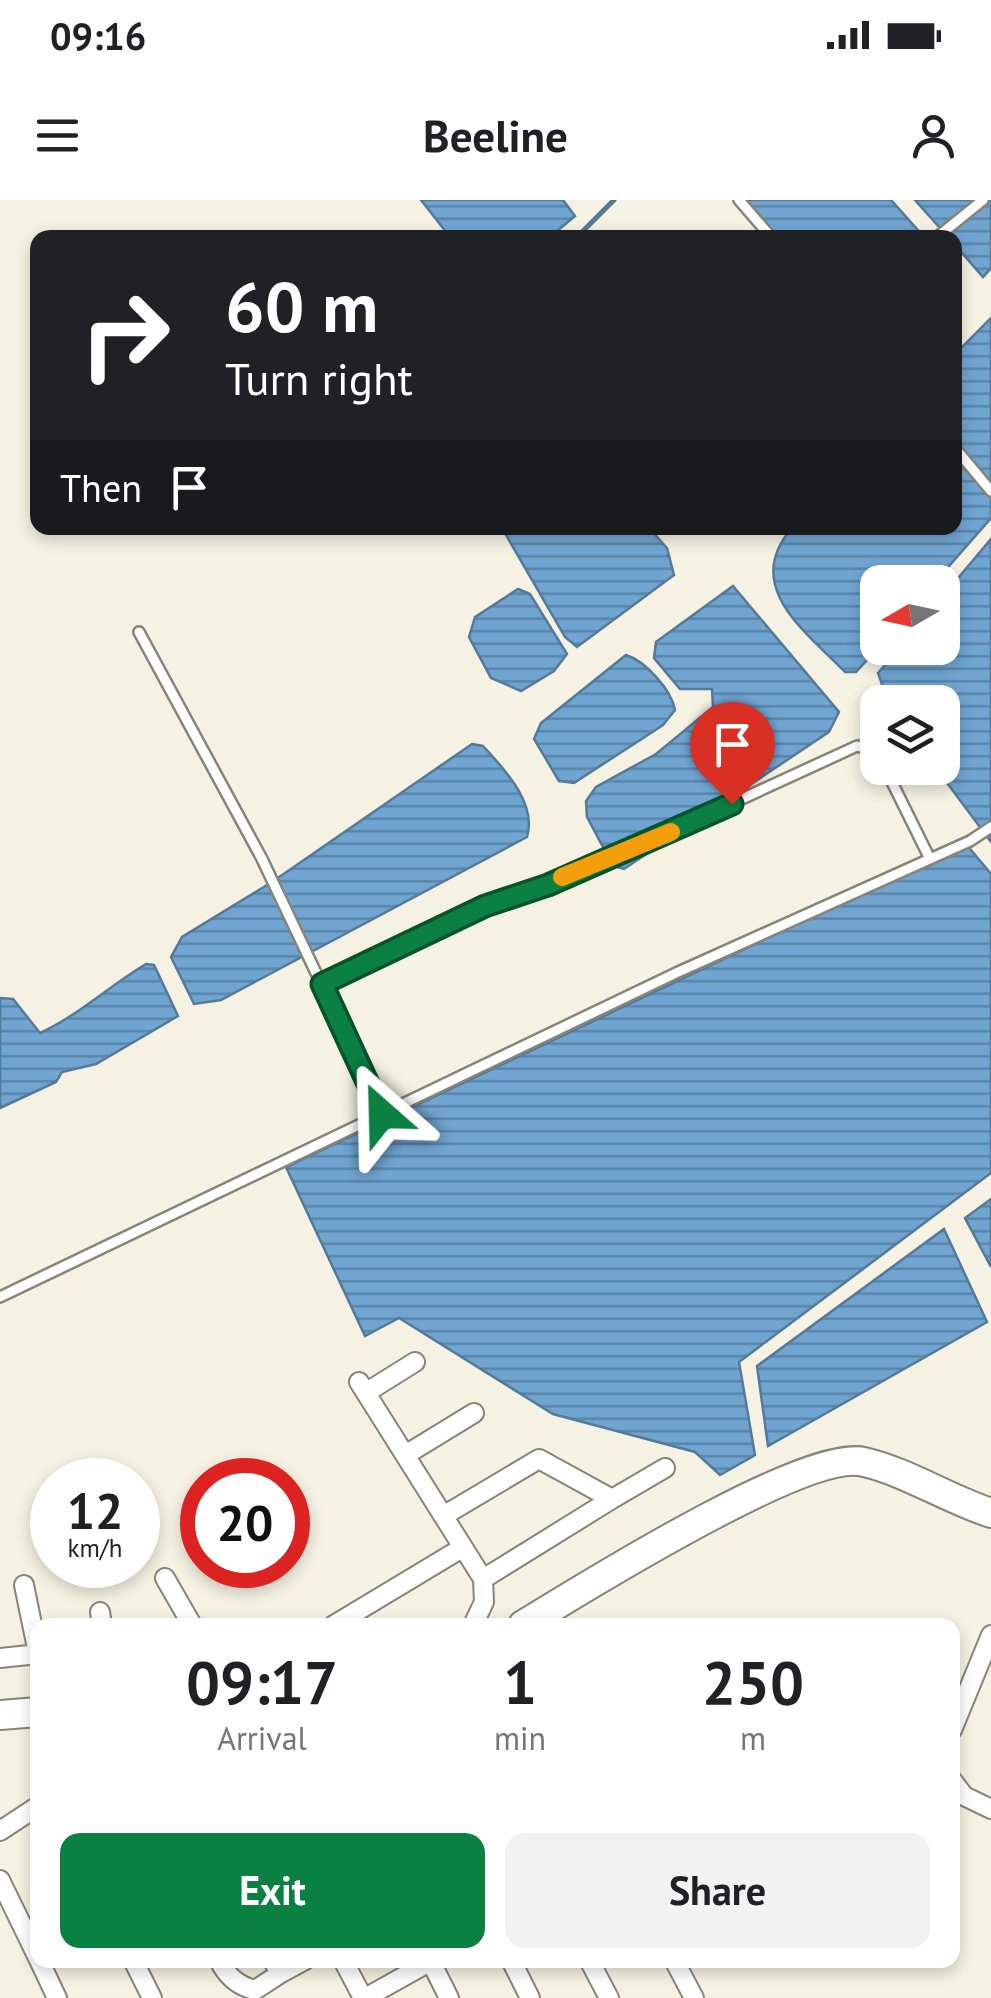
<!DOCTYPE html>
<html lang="en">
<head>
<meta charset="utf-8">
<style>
	:root { --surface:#fff; --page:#f2f2f2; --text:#202124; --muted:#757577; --accent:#0b8043 }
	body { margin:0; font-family:"PT Sans",sans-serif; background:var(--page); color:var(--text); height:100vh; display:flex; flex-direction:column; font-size:38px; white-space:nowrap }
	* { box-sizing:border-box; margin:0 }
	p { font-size:32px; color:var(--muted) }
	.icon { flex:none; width:55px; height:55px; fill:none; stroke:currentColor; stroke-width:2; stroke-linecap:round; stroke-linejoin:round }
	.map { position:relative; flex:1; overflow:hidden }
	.details { position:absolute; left:30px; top:1418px; width:930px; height:350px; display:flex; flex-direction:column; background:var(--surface); border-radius:20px; box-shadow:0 5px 15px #0003 }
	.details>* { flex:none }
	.banner { position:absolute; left:30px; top:30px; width:932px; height:305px; border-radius:20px; box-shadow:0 5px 15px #0003; background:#202124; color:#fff; overflow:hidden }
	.needle { width:65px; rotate:261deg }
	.fabs { position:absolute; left:860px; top:365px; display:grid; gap:20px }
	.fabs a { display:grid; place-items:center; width:100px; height:100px; border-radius:20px; background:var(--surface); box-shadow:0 5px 15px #0003; font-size:50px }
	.speed { position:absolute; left:30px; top:1258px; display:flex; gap:20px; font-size:50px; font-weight:700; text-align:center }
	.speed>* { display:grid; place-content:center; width:130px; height:130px; border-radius:50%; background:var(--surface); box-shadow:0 5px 15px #0003; line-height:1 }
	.speed small { font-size:25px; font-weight:400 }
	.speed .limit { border:15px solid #d22; background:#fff; color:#111 }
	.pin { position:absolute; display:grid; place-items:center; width:85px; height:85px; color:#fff; margin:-102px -42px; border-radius:50% 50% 50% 0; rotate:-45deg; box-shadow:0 0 10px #0007 }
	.pin .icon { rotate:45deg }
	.me { position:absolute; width:110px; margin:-55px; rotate:335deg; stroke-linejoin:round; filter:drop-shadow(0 0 8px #0008) }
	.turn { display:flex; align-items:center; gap:35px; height:210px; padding:0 30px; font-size:45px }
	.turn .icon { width:130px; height:130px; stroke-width:2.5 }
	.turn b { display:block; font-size:70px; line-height:85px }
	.then { display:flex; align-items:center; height:95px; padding:0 30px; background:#0003; gap:20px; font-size:38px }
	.eta { display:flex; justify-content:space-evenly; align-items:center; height:170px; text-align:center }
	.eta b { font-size:60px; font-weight:600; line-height:70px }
	.button { display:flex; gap:20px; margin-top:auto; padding:20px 30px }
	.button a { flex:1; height:115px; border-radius:20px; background:var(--accent); color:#fff; font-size:40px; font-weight:600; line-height:115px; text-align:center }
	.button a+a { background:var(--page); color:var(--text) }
	.status { display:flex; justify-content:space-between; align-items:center; height:70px; padding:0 50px; background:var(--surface); direction:ltr }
	.status svg { height:28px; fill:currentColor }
	header { display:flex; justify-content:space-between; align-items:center; height:130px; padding:0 30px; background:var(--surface); font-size:45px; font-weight:600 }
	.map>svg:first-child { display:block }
</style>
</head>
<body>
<div class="status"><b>09:16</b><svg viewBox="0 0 49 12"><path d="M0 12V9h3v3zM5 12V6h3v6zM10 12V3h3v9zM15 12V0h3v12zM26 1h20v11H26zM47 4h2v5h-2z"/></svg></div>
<header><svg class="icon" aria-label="menu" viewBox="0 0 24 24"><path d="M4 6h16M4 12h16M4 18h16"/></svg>Beeline<svg class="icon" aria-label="person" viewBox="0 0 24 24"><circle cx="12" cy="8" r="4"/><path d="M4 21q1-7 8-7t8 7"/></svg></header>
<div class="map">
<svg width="991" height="1798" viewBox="0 0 991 1798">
	<defs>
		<pattern id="water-rules" width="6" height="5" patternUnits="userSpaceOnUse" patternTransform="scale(2.5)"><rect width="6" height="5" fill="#70a5d2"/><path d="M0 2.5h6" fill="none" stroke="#5b85a9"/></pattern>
	</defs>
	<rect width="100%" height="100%" fill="#f5f2e3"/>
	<path fill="url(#water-rules)" stroke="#557a98" stroke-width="2.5" d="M 421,0 L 563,0 L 575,16 L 550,37 L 450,37 Z
		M 745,0 L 891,0 L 924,37 L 772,37 Z
		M 915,0 L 991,0 L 991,68 L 983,77 L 955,45 L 955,38 L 948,37 Z
		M 991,118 L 991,318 L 935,382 L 878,382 L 878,448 L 856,472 L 845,472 C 806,432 741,386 792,328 L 955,328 L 955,154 Z
		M 502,328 L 649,328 L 667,348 L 674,375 L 577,447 L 565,437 Z
		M 991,339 L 991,642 L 936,568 L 942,568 L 942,502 L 888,502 L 878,473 L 900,448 L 942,448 L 943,396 Z
		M 733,386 L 839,512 L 829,532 L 624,669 L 613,666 L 587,617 L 586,601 L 596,587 L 656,554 L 713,507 L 712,489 L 680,489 L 654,458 L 656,442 Z
		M 518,389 L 530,394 L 567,454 L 554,471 L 521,491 L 491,478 L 469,437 L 475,417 Z
		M 626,455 C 645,461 671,489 675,510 L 663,525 L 574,583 L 559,581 L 534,539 L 541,523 Z
		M 472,544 L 483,546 C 505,570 537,603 527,637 L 221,800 L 194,804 L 171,757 L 182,737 L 272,682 Z
		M 966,644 L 991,674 L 991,973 L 739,1162 L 755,1255 L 720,1275 L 695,1252 L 553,1214 L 399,1118 L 365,1136 L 286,967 Z
		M 146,764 L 154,765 L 178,816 L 96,864 L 62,872 L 56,882 L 0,908 L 0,798 L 13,799 L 40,833 C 79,815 109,786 146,764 Z
		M 991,999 L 991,1067 L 965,1018 Z
		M 944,1029 L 987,1122 L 768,1246 L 757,1166 Z"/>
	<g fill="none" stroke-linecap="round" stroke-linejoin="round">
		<path stroke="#557a98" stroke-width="5" d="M 576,38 L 614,0"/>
		<g stroke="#878577" stroke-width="14">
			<path id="lane" d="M 739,0 L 772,38
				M 936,38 L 983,0
				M 955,248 L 991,291
				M 139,432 L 262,659 L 383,914
				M 885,568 L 930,659
				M 322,785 L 485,706 L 637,647 L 857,546 L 878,552
				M 0,1097 L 676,773 L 970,641 L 991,627"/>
		</g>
		<g stroke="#878577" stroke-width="22">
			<path id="street" d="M 359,1182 L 483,1379 L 484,1402 L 473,1425
				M 367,1192 L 415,1162
				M 407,1254 L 474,1213
				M 612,1299 L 665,1268
				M 443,1316 L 539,1259 L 612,1299 L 483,1379
				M 165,1378 L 192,1425
				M 24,1385 L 38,1453
				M 100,1412 L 102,1425
				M 334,1425 L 462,1348
				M 0,1458 L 38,1454
				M 952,1530 L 991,1435
				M 952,1580 L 964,1596 L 991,1609
				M 0,1631 L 38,1606
				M 0,1680 L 38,1758
				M 39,1760 L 57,1798
				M 133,1760 L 152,1798
				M 219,1760 C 226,1775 238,1786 255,1790 L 281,1773
				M 272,1760 L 281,1773 L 305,1760
				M 343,1760 L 363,1798
				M 430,1760 L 449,1798
				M 511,1760 L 530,1798
				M 589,1760 L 609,1798
				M 674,1760 L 694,1798
				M 365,1798 L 433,1760"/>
		</g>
		<g stroke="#878577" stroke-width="32">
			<path id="secondary" d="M 523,1425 C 581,1390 806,1248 864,1262 C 907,1272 948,1299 991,1313
				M 0,1515 L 38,1512"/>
		</g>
		<use href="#lane" stroke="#fff" stroke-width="9"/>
		<use href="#street" stroke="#fff" stroke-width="18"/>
		<use href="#secondary" stroke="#fff" stroke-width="28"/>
	</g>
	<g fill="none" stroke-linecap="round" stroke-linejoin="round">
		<g stroke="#07532c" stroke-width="25">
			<path id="route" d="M 382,914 L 322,784 L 485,706 L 548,685 L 732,604"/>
		</g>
		<use href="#route" stroke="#0b8043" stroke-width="18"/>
		<path stroke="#f59e0b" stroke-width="18" d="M 562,677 L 671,632"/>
	</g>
</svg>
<div class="fabs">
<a><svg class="needle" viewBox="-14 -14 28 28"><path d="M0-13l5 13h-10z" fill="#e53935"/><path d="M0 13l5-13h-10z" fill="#757577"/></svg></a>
<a><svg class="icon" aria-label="layers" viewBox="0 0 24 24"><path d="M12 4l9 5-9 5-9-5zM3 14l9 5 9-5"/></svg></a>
</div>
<div class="speed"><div>12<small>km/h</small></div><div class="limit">20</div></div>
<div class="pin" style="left:732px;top:604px;background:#d93025"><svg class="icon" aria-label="arrive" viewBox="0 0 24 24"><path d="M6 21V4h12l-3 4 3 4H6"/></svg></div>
<svg class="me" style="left:382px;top:914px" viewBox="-20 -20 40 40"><path d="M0-17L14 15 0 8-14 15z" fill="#0b8043" stroke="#fff" stroke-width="4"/></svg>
<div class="banner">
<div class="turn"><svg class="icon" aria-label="right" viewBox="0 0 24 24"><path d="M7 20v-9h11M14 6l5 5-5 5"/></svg><div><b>60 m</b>Turn right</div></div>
<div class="then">Then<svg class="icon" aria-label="arrive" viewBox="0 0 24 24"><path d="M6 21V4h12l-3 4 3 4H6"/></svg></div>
</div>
<section class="details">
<div class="eta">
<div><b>09:17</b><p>Arrival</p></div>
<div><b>1</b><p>min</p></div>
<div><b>250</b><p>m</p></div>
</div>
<div class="button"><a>Exit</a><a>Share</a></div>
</section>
</div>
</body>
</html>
